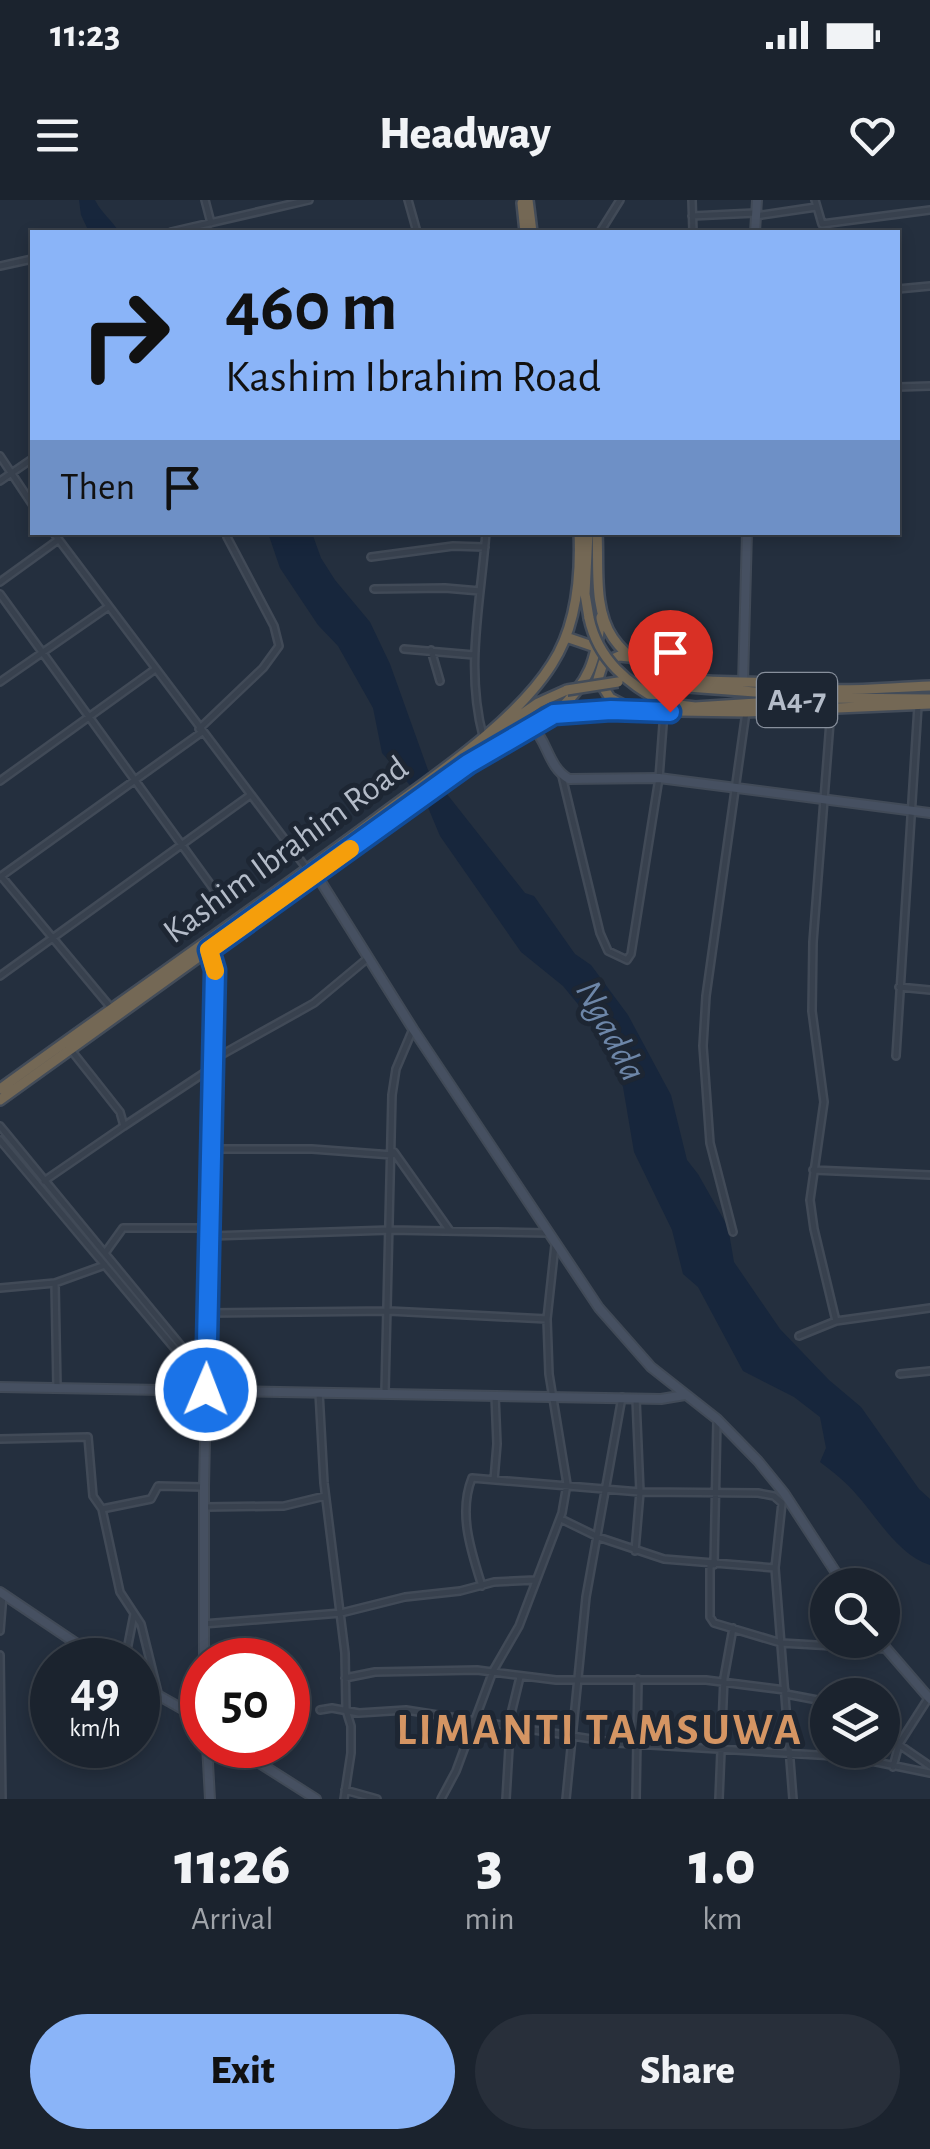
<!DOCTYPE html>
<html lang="en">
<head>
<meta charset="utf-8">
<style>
	:root { --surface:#1b232e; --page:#282f3a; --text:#f1f3f6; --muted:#a0a4aa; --line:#39404a; --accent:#8ab4f8 }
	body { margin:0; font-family:"Alegreya Sans",sans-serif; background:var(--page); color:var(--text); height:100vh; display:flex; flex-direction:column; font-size:38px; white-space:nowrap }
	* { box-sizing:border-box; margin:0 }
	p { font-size:32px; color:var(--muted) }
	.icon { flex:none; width:55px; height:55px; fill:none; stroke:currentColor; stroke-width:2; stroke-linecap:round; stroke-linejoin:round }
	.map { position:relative; height:1599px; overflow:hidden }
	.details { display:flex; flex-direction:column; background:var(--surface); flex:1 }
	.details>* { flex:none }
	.hud { position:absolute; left:30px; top:30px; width:870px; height:305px; border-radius:0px; box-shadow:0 5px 15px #0003,0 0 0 2px var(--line); background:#8ab4f8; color:#111; overflow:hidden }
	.buttons { position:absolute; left:810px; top:1368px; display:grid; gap:20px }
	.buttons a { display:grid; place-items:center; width:90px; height:90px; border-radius:50%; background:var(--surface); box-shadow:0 5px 15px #0003,0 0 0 2px var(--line); font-size:50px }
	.speed { position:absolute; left:30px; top:1438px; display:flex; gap:20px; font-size:50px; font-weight:700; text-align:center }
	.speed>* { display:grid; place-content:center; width:130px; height:130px; border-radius:50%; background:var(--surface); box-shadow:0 5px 15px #0003,0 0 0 2px var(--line); line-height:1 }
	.speed small { font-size:25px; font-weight:400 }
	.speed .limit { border:15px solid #d22; background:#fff; color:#111 }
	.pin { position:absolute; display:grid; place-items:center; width:85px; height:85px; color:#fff; margin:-102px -42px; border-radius:50% 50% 50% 0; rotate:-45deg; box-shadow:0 0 10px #0007 }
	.pin .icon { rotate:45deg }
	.me { position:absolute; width:110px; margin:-55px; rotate:1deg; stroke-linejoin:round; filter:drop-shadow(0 0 8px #0008) }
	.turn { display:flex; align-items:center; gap:35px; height:210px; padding:0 30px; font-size:45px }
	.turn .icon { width:130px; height:130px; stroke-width:2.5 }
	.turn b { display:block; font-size:70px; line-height:85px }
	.then { display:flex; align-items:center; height:95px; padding:0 30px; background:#0003; gap:20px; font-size:38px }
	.eta { display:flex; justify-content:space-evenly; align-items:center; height:170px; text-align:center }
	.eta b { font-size:60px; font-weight:800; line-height:70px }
	.cta { display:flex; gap:20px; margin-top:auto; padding:20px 30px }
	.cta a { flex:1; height:115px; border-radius:60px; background:var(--accent); color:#111; font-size:40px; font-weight:800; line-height:115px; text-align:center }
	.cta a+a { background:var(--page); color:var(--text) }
	.status { display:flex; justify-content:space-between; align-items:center; height:70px; padding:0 50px; background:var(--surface); direction:ltr }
	.status svg { height:28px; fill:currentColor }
	header { display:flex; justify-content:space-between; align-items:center; height:130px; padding:0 30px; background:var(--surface); font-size:45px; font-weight:800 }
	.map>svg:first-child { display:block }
</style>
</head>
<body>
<div class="status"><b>11:23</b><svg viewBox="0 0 49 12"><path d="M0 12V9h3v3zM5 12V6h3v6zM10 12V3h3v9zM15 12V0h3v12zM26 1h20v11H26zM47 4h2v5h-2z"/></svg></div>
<header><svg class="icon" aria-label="menu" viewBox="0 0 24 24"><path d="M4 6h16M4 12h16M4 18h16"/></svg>Headway<svg class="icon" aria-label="heart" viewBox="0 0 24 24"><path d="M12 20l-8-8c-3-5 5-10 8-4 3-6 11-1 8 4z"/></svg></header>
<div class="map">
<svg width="930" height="1599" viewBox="0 0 930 1599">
	<rect width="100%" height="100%" fill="#242f3e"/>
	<path fill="#17263c" d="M 79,0 L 95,0 C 102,14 112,20 119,32 L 89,32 L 81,15 Z
		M 268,333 L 312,333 L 321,358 L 335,380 L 370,422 L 390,464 L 428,570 L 525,693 L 534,696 L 575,754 L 591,765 L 628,815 L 671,895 L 687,960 L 698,974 L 728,1027 L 734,1062 L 780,1129 L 829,1180 L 861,1207 L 919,1289 L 930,1299 L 930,1365 C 898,1355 877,1317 856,1294 C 846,1282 833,1272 820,1262 L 826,1248 L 820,1217 L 794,1197 L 743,1171 L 698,1087 L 683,1074 L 672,1030 L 634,952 L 623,887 L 600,831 L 563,786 L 521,752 L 440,636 L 427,605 L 382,553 L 373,508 L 338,446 L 318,425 L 280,368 Z"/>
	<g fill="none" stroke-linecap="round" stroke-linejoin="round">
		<g stroke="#414a57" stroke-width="10">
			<path id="street" d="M 205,0 L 211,23
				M 408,0 L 417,32
				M 692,0 L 693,32
				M 815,0 L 822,24 L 930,10
				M 692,16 L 755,13
				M 755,16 L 816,7
				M 171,32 L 309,0
				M 600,32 L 620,0
				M 0,66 L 32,59
				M 898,89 L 930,86
				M 898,187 L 930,186
				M 0,256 L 32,304
				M 0,281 L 32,259
				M 53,332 L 307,669
				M 371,357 L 453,346 L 485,347
				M 0,382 L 58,340
				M 374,389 L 445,388 L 480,391
				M 0,394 L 221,699
				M 404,449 L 474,455
				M 431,450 L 440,481
				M 0,482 L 108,407
				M 831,509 L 813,742 L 812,811 L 824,902 L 810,1000 L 814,1029 L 836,1121
				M 199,529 L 263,468 L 279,446 L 274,426 L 227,337
				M 483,536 C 465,468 481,401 486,332
				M 562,576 L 600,733 L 608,751 L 627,760 L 631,754 L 659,578 L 664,512
				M 0,581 L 154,470
				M 1,676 L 112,809
				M 0,677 L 202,532
				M 0,776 L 249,596
				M 899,787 L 930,790
				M 71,850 L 120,912 L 124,926 L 213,867
				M 896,856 L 918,506
				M 214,859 L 314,803 L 368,758
				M 0,926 L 196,1164
				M 0,940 L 181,1156 L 207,1171
				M 212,949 L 312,949 L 392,955
				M 394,952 L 450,1031
				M 813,970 L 930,975
				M 44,981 L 124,926
				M 733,1032 L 710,943 L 703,846 L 706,796 L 746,512
				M 211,1036 L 391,1030 L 548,1033
				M 105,1053 L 123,1028 L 208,1028
				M 55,1083 L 57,1188
				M 0,1088 L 55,1083 L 105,1065
				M 208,1113 L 389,1111 L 547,1119
				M 799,1136 L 836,1121 L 930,1108
				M 900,1174 L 930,1171
				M 319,1192 L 324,1283 L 345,1453 L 346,1510 L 351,1526 L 351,1553 L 344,1599
				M 385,1192 L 392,895 L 396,869 L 413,829
				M 0,1239 L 88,1237 L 93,1296 L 102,1309 L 120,1392 L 141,1424 L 159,1497
				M 494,1280 L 497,1244 L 495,1195
				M 782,1303 L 775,1368 L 793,1599
				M 205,1307 L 284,1306 L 325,1296
				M 102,1309 L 151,1299 L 158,1286 L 204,1287
				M 561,1319 L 598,1337 L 664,1359 L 775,1368
				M 635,1351 L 640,1292 L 636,1199
				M 710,1364 L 710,1417 L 714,1423 L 781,1443 L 886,1449
				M 714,1365 L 717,1219
				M 482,1386 C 471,1351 458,1313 472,1278 L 640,1292 L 758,1293 L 774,1296 L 782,1303
				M 203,1424 L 341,1413 L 405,1397 L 460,1391 L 494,1382 L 535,1380
				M 0,1431 L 3,1394
				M 0,1455 L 2,1599
				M 125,1460 L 134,1414
				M 345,1478 L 375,1472 L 477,1470 L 556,1480 L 706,1480 L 785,1490
				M 786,1494 L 828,1502
				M 320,1510 L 332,1508 L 359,1513 L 406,1510 L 617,1543 L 852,1557 L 930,1573
				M 882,1533 L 930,1566
				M 893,1567 L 899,1544 L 929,1497
				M 345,1590 L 377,1599
				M 441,1599 L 456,1571 L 493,1471 L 519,1426 L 562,1313 L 567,1284 L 549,1174 L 547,1119 L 555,1045
				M 506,1599 L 511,1514 L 520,1477
				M 566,1599 L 586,1397 L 622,1197
				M 636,1599 L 638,1479
				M 719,1599 L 724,1478 L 733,1428"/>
		</g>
		<g stroke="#414a57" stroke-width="12">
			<path id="secondary" d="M 755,32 L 757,0
				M 743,483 L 747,332
				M 532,526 C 548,542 548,567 569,579 L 659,578 L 930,613
				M 316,674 L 413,829 L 599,1108 L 651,1167 L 717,1219 L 758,1261 L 784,1293 L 844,1385
				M 0,1187 L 661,1199 L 685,1195
				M 0,1392 L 101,1460
				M 879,1440 L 930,1499
				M 204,1460 L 204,1287 L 215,770 L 209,750
				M 138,1484 L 195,1516
				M 202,1513 L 195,1516 L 191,1526 L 196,1535 L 202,1537
				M 196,1515 L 202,1491
				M 207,1545 L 210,1599
				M 231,1545 L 316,1599"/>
		</g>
		<g stroke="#434c59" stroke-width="14">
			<path id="highway" d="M 528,0 L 532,32
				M 522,3 L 525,32
				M 588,332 L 585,394 L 589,418
				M 597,332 C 599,366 593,409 613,438 C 651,493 727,478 784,484 C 794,485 804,488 815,489 C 852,492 892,487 930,486
				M 566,437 L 598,448
				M 634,483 L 755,492 L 798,490
				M 664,503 L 695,507 L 830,498 L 930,499
				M 629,508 L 610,498 L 598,479 L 603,463 L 619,456 L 629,457
				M 557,512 C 590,481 596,461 601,417
				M 492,535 L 538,503 L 567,490
				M 0,889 C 125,798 252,711 376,619 C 432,577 515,523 552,464 C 576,427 581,376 579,332
				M 0,900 L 467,564 L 555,514 L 611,510 L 746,512 L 930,504"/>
		</g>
		<use href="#street" stroke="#38414e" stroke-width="5"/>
		<use href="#secondary" stroke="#465061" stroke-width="8"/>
		<use href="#highway" stroke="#746855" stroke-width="9"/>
		<g stroke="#434c59" stroke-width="14" stroke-linecap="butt">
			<path id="highway-bridge" d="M 589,418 C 598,460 628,484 664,503
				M 567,490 L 618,482"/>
		</g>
		<use href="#highway-bridge" stroke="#746855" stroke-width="9"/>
	</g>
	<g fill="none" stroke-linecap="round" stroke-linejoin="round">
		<g stroke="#114b97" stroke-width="25">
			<path id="route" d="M 206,1190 L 215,770 L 209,750 L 468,564 L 554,514 L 611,510 L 670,512"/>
		</g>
		<use href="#route" stroke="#1a73e8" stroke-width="18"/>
		<path stroke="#f59e0b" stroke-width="18" d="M 215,771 L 209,750 L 350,649"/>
	</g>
	<g text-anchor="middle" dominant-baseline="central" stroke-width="10" stroke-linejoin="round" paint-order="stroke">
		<rect fill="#1d2633" stroke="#878f9c" stroke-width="2.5" x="757" y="473" width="80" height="54" rx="8"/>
		<g font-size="32" font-weight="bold" fill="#b4bcc9">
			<text x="797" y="500">A4-7</text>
		</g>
		<g font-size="35" fill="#b4bcc9" stroke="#1d2633">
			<text transform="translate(286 650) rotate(-36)">Kashim Ibrahim Road</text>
		</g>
		<g font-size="38" font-style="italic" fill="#6d86a8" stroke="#1d2633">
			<text transform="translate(610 831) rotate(62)">Ngadda</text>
		</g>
		<g font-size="45" font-weight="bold" letter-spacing="2.5" fill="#d59563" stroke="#1d2633">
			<text x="600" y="1530">LIMANTI TAMSUWA</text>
		</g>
	</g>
</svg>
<div class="buttons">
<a><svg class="icon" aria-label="search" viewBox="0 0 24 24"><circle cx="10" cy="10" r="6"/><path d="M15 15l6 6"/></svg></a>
<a><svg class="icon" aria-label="layers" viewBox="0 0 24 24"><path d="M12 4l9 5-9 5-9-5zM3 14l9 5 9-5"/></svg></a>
</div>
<div class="speed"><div>49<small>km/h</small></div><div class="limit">50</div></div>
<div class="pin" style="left:670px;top:512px;background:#d93025"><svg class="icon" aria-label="arrive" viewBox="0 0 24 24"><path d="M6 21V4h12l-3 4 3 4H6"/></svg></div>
<svg class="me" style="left:206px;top:1190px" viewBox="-20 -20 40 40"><circle r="17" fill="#1a73e8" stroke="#fff" stroke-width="3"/><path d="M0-11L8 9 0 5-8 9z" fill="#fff"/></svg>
<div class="hud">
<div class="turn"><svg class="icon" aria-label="right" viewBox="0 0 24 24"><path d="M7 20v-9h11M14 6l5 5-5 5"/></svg><div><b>460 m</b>Kashim Ibrahim Road</div></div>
<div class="then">Then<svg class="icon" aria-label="arrive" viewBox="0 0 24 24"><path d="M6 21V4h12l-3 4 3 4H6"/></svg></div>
</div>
</div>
<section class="details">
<div class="eta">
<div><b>11:26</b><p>Arrival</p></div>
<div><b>3</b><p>min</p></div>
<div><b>1.0</b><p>km</p></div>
</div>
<div class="cta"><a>Exit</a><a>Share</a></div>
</section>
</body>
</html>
